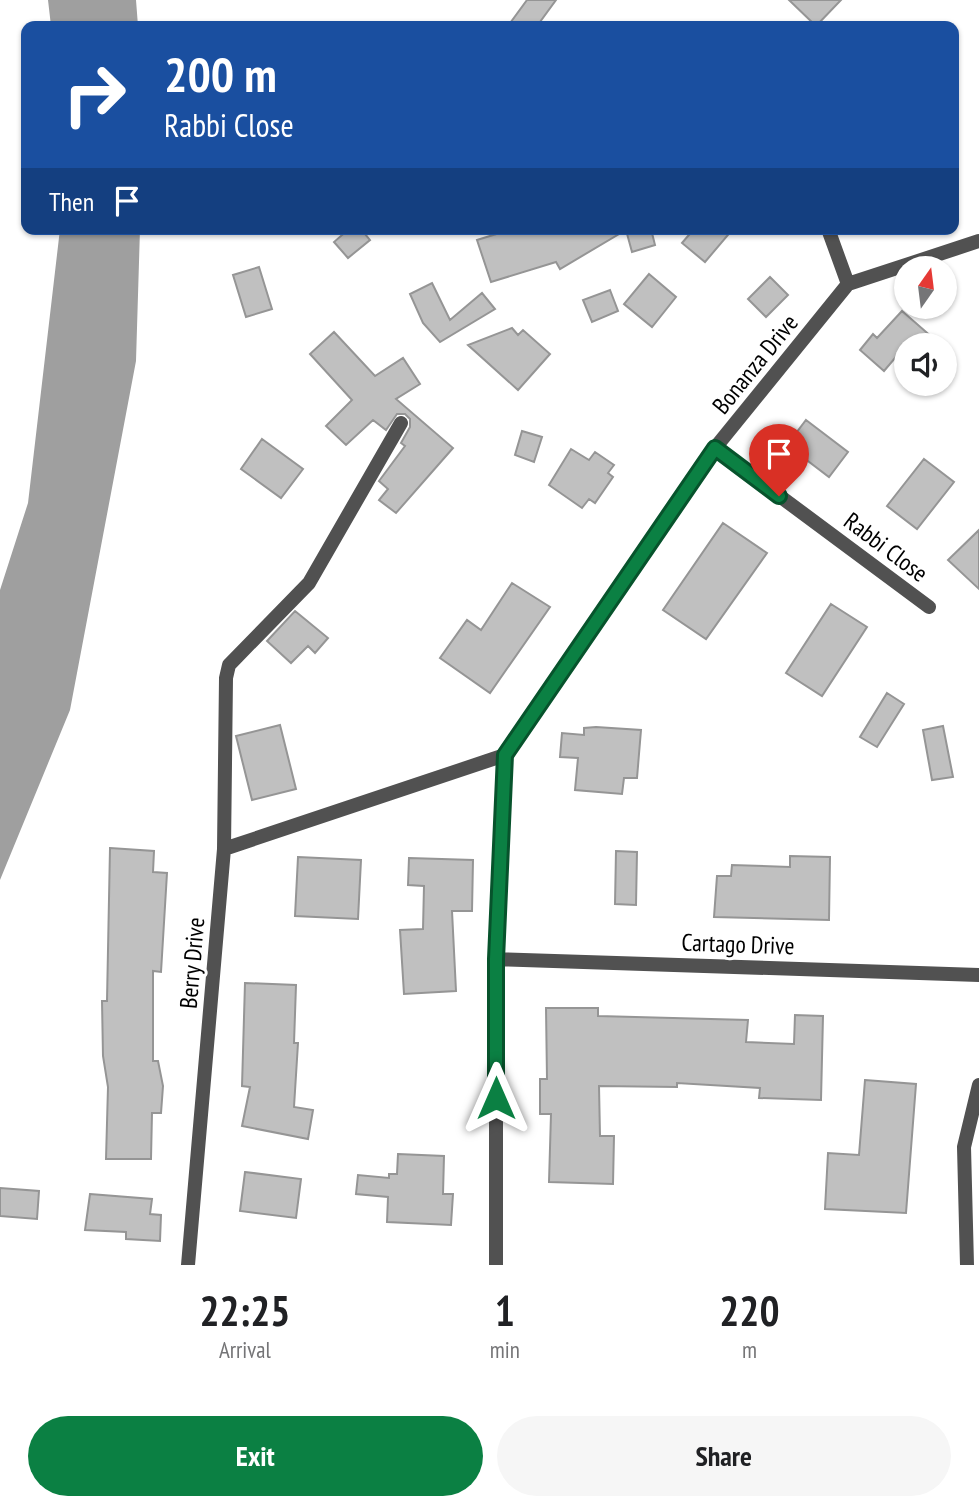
<!DOCTYPE html>
<html lang="en">
<head>
<meta charset="utf-8">
<style>
	:root { --surface:#fff; --page:#f6f6f6; --text:#202124; --muted:#757577; --accent:#0b8043 }
	body { margin:0; font-family:"PT Sans Narrow",sans-serif; background:var(--page); color:var(--text); height:100vh; display:flex; flex-direction:column; font-size:26px; white-space:nowrap }
	* { box-sizing:border-box; margin:0 }
	p { font-size:23px; color:var(--muted) }
	.icon { flex:none; width:38px; height:38px; fill:none; stroke:currentColor; stroke-width:2; stroke-linecap:round; stroke-linejoin:round }
	.map { position:relative; height:1265px; overflow:hidden }
	.panel { display:flex; flex-direction:column; background:var(--surface); flex:1 }
	.panel>* { flex:none }
	.guide { position:absolute; left:21px; top:21px; width:938px; height:214px; border-radius:14px; box-shadow:0 2px 5px #0004; background:#1a4fa0; color:#fff; overflow:hidden }
	.needle { width:46px; rotate:14deg }
	.controls { position:absolute; left:894px; top:256px; display:grid; gap:14px }
	.controls a { display:grid; place-items:center; width:63px; height:63px; border-radius:50%; background:var(--surface); box-shadow:0 2px 5px #0004; font-size:35px }
	.pin { position:absolute; display:grid; place-items:center; width:60px; height:60px; color:#fff; margin:-72px -30px; border-radius:50% 50% 50% 0; rotate:-45deg; box-shadow:0 0 7px #0007 }
	.pin .icon { rotate:45deg }
	.me { position:absolute; width:77px; margin:-38px; rotate:0deg; stroke-linejoin:round; filter:drop-shadow(0 0 5px #0008) }
	.turn { display:flex; align-items:center; gap:24px; height:147px; padding:0 28px; font-size:32px }
	.turn .icon { width:91px; height:91px; stroke-width:2.5 }
	.turn b { display:block; font-size:49px; line-height:60px }
	.then { display:flex; align-items:center; height:66px; padding:0 28px; background:#0003; gap:14px; font-size:26px }
	.eta { display:flex; justify-content:space-evenly; align-items:center; height:119px; text-align:center }
	.eta b { font-size:42px; font-weight:800; line-height:49px }
	.primary-button { display:flex; gap:14px; margin-top:auto; padding:14px 28px }
	.primary-button a { flex:1; height:80px; border-radius:42px; background:var(--accent); color:#fff; font-size:28px; font-weight:800; line-height:80px; text-align:center }
	.primary-button a+a { background:var(--page); color:var(--text) }
	.map>svg:first-child { display:block }
</style>
</head>
<body>
<div class="map">
<svg width="979" height="1265" viewBox="0 0 979 1265">
	<rect width="100%" height="100%" fill="#fff"/>
	<path fill="#9f9f9f" d="M 48,0 L 136,0 L 138,26 L 51,26 Z
		M 60,229 L 140,229 L 136,361 L 70,710 L 0,880 L 0,590 L 28,503 Z"/>
	<path fill="#c0c0c0" stroke="#959595" stroke-width="2" d="M 527,0 L 556,0 L 537,26 L 508,26 Z
		M 789,0 L 841,0 L 816,26 Z
		M 349,229 L 361,229 L 370,240 L 348,258 L 334,242 Z
		M 513,229 L 651,229 L 655,245 L 632,252 L 626,230 L 560,269 L 556,262 L 491,282 L 477,240 Z
		M 694,229 L 733,229 L 705,262 L 682,243 Z
		M 259,267 L 272,309 L 246,317 L 233,275 Z
		M 649,274 L 676,297 L 652,327 L 624,304 Z
		M 770,277 L 788,295 L 766,317 L 748,299 Z
		M 432,283 L 450,320 L 482,293 L 495,309 L 440,342 L 423,323 L 410,294 Z
		M 610,290 L 618,311 L 592,322 L 583,300 Z
		M 902,311 L 941,345 L 906,345 L 884,371 L 860,350 L 873,334 L 877,338 Z
		M 512,328 L 518,335 L 523,330 L 550,354 L 518,390 L 468,345 Z
		M 334,332 L 375,376 L 403,358 L 420,384 L 396,399 L 453,448 L 396,513 L 379,500 L 388,489 L 379,481 L 405,446 L 401,443 L 410,427 L 410,419 L 405,414 L 397,414 L 386,430 L 373,420 L 346,445 L 326,426 L 352,400 L 310,354 Z
		M 806,420 L 848,452 L 829,477 L 787,445 Z
		M 522,431 L 542,437 L 534,462 L 515,455 Z
		M 262,439 L 303,469 L 281,498 L 241,469 Z
		M 571,449 L 589,460 L 595,452 L 614,465 L 608,473 L 613,477 L 595,503 L 589,499 L 582,508 L 549,485 Z
		M 924,459 L 954,482 L 917,529 L 887,506 Z
		M 723,523 L 767,553 L 706,639 L 663,610 Z
		M 979,530 L 979,589 L 948,560 Z
		M 512,583 L 550,607 L 490,693 L 440,658 L 467,620 L 481,630 Z
		M 831,604 L 867,627 L 822,696 L 786,673 Z
		M 295,611 L 328,638 L 315,653 L 308,646 L 291,663 L 267,641 Z
		M 887,693 L 904,704 L 877,747 L 860,737 Z
		M 280,725 L 296,789 L 252,800 L 236,736 Z
		M 943,726 L 953,777 L 932,780 L 923,730 Z
		M 596,727 L 641,730 L 637,778 L 624,778 L 622,794 L 575,790 L 578,758 L 560,757 L 562,733 L 584,735 L 584,728 Z
		M 110,848 L 154,851 L 153,872 L 167,873 L 161,972 L 153,971 L 153,1061 L 158,1061 L 163,1086 L 161,1113 L 152,1113 L 151,1159 L 106,1159 L 108,1087 L 103,1056 L 102,1001 L 107,1001 Z
		M 616,851 L 637,852 L 636,905 L 615,904 Z
		M 790,856 L 830,857 L 829,920 L 714,917 L 717,876 L 731,876 L 732,865 L 790,867 Z
		M 298,857 L 361,860 L 358,919 L 295,916 Z
		M 409,858 L 473,860 L 472,911 L 452,911 L 456,991 L 404,994 L 400,930 L 423,929 L 424,886 L 408,885 Z
		M 245,983 L 296,985 L 294,1043 L 298,1043 L 294,1107 L 313,1110 L 308,1139 L 242,1126 L 250,1087 L 242,1086 Z
		M 546,1008 L 598,1008 L 598,1016 L 748,1020 L 746,1042 L 794,1044 L 795,1015 L 823,1016 L 821,1100 L 759,1098 L 760,1088 L 677,1083 L 677,1087 L 599,1086 L 600,1136 L 614,1136 L 613,1184 L 549,1182 L 551,1114 L 540,1114 L 540,1079 L 547,1079 Z
		M 865,1080 L 916,1084 L 906,1213 L 825,1209 L 828,1153 L 859,1155 Z
		M 398,1154 L 444,1156 L 443,1194 L 453,1194 L 451,1225 L 387,1222 L 388,1197 L 356,1194 L 358,1175 L 389,1178 L 389,1174 L 397,1174 Z
		M 245,1172 L 301,1179 L 296,1218 L 240,1211 Z
		M 0,1188 L 39,1191 L 37,1219 L 0,1216 Z
		M 90,1194 L 152,1199 L 150,1214 L 161,1215 L 160,1241 L 126,1239 L 126,1232 L 85,1230 Z"/>
	<g fill="none" stroke-linecap="round" stroke-linejoin="round">
		<path stroke="#515151" stroke-width="14" d="M 828,229 L 848,284
			M 715,448 L 929,607
			M 224,849 L 505,755
			M 496,959 L 979,975
			M 188,1265 L 224,849 L 226,678 L 229,665 L 309,583 L 401,423
			M 496,1265 L 496,959 L 505,755 L 715,448 L 848,284 L 979,241
			M 967,1265 L 964,1147 L 979,1085"/>
	</g>
	<g fill="none" stroke-linecap="round" stroke-linejoin="round">
		<g stroke="#07532c" stroke-width="18">
			<path id="route" d="M 496,1098 L 496,959 L 505,755 L 715,448 L 779,496"/>
		</g>
		<use href="#route" stroke="#0b8043" stroke-width="12"/>
	</g>
	<g text-anchor="middle" dominant-baseline="central" stroke-width="6" stroke-linejoin="round" paint-order="stroke">
		<g font-size="24" fill="#000" stroke="#fff">
			<text transform="translate(755 364) rotate(-51)">Bonanza Drive</text>
			<text transform="translate(886 547) rotate(37)">Rabbi Close</text>
			<text transform="translate(738 944) rotate(2)">Cartago Drive</text>
			<text transform="translate(192 963) rotate(-85)">Berry Drive</text>
		</g>
	</g>
</svg>
<div class="controls">
<a><svg class="needle" viewBox="-14 -14 28 28"><path d="M0-13l5 13h-10z" fill="#e53935"/><path d="M0 13l5-13h-10z" fill="#757577"/></svg></a>
<a><svg class="icon" aria-label="sound" viewBox="0 0 24 24"><path d="M4 9h4l5-4v14l-5-4H4zM17 9q2 3 0 6"/></svg></a>
</div>
<div class="pin" style="left:779px;top:496px;background:#d93025"><svg class="icon" aria-label="arrive" viewBox="0 0 24 24"><path d="M6 21V4h12l-3 4 3 4H6"/></svg></div>
<svg class="me" style="left:496px;top:1098px" viewBox="-20 -20 40 40"><path d="M0-17L14 15 0 8-14 15z" fill="#0b8043" stroke="#fff" stroke-width="4"/></svg>
<div class="guide">
<div class="turn"><svg class="icon" aria-label="right" viewBox="0 0 24 24"><path d="M7 20v-9h11M14 6l5 5-5 5"/></svg><div><b>200 m</b>Rabbi Close</div></div>
<div class="then">Then<svg class="icon" aria-label="arrive" viewBox="0 0 24 24"><path d="M6 21V4h12l-3 4 3 4H6"/></svg></div>
</div>
</div>
<section class="panel">
<div class="eta">
<div><b>22:25</b><p>Arrival</p></div>
<div><b>1</b><p>min</p></div>
<div><b>220</b><p>m</p></div>
</div>
<div class="primary-button"><a>Exit</a><a>Share</a></div>
</section>
</body>
</html>
